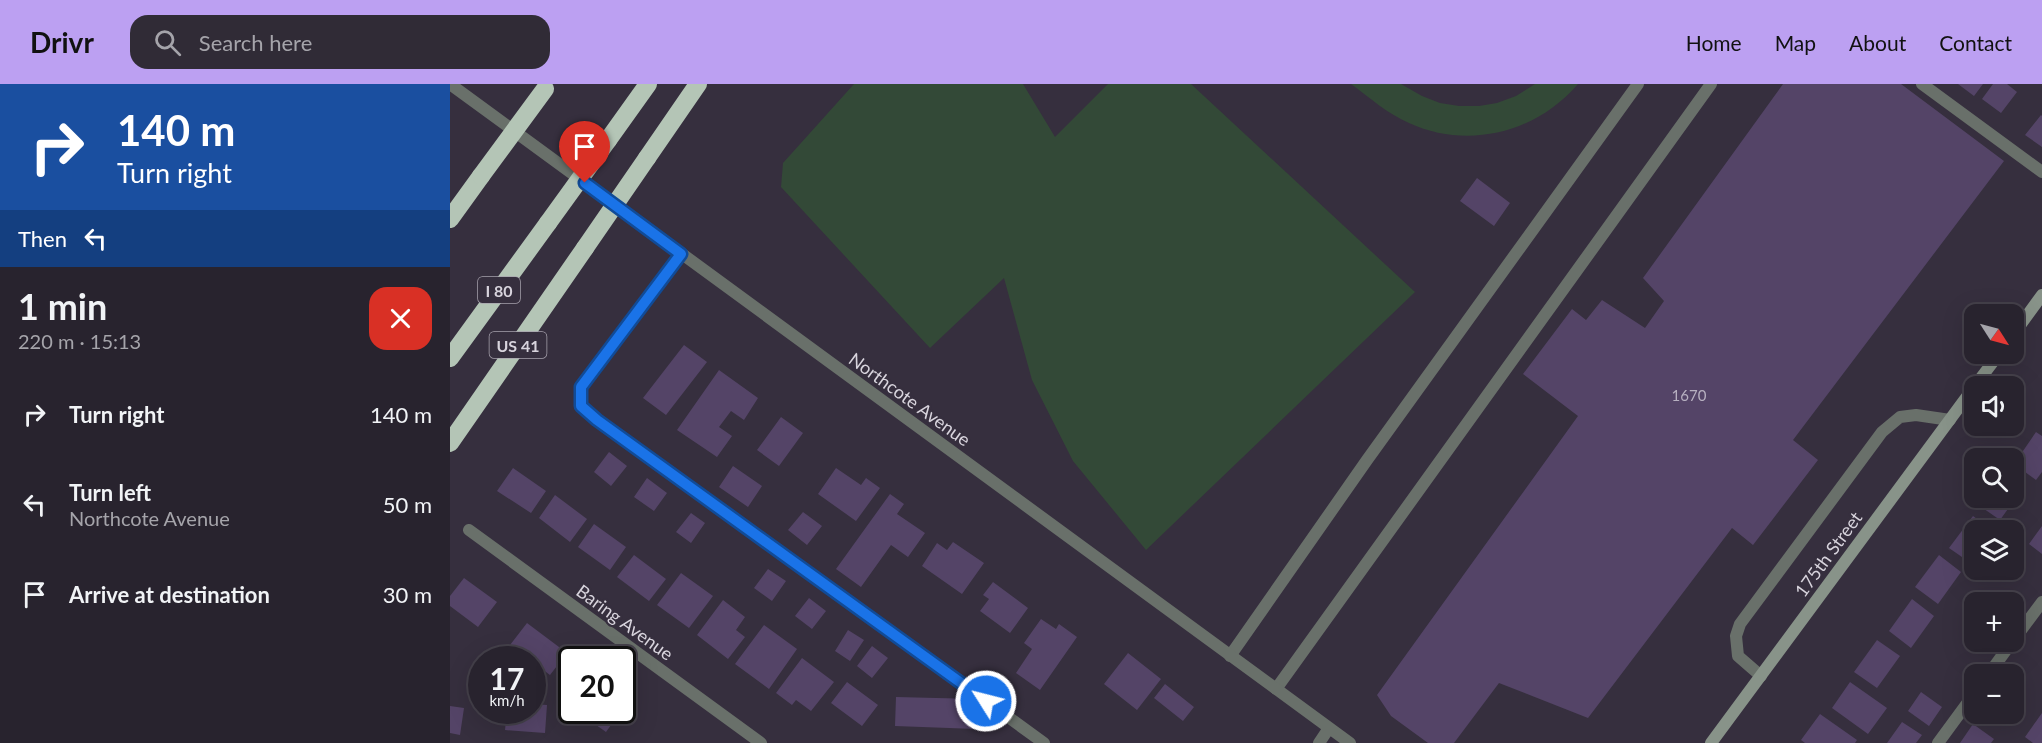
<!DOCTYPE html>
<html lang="en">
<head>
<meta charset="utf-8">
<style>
	:root { --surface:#28232e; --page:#302b36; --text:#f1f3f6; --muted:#a5a4aa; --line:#44404a; --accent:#bca0f2 }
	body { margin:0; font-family:Lato,sans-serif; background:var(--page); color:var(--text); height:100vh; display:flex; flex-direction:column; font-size:22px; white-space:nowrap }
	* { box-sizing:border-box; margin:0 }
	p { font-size:20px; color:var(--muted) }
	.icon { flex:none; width:33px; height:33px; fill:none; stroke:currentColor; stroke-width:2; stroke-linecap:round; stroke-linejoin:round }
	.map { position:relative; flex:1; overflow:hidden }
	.panel { display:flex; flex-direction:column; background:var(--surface); width:450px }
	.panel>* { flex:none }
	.hud { background:#1a4fa0; color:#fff; overflow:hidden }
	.needle { width:39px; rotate:126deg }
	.controls { position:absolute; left:1514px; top:220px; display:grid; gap:12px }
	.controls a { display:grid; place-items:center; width:60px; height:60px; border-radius:12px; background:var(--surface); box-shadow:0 6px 24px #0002,0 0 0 2px var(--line); font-size:30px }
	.speed { position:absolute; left:18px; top:562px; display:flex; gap:12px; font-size:30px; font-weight:700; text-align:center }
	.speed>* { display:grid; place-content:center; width:78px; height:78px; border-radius:50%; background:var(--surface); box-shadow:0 6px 24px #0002,0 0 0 2px var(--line); line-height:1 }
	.speed small { font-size:15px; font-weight:400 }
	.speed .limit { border:3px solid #111; border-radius:9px; background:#fff; color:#111 }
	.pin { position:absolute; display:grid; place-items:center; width:51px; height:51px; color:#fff; margin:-62px -26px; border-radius:50% 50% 50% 0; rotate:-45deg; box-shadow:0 0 6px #0007 }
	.pin .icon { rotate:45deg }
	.me { position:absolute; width:66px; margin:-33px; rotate:306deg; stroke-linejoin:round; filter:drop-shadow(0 0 4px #0008) }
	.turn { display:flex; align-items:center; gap:21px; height:126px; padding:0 18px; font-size:27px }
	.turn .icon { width:78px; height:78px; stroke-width:2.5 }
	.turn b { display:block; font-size:42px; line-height:51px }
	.then { display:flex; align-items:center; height:57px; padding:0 18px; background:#0003; gap:12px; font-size:22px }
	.round { display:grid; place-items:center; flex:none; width:63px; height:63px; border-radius:18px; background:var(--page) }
	.headline { display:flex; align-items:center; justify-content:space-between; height:102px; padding:0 18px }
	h1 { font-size:36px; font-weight:700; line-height:45px }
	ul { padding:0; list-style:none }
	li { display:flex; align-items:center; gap:18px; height:90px; padding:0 18px }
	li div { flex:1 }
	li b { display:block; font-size:22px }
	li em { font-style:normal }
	header { display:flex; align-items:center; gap:36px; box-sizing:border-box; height:84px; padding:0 30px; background:var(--accent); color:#111 }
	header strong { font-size:28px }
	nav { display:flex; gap:33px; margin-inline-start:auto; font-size:21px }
	.search { width:420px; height:54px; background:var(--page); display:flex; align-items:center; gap:15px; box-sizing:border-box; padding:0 21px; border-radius:18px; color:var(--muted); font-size:22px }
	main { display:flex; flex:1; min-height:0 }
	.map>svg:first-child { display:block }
</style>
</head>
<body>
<header>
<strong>Drivr</strong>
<div class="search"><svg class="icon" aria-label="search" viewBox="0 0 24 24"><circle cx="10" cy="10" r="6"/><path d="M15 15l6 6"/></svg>Search here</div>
<nav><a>Home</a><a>Map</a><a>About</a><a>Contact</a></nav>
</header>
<main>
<section class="panel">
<div class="hud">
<div class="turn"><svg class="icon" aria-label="right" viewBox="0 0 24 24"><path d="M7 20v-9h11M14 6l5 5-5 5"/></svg><div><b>140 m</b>Turn right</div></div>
<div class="then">Then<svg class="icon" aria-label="left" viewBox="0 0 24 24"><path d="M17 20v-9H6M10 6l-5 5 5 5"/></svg></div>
</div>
<div class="headline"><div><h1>1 min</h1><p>220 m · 15:13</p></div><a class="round" style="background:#d93025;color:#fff"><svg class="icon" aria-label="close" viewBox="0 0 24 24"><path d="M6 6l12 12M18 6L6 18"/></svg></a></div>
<ul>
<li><svg class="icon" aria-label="right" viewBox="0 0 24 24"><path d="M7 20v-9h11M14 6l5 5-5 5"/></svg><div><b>Turn right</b></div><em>140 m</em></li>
<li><svg class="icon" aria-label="left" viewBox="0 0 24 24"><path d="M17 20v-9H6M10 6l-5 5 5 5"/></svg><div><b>Turn left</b><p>Northcote Avenue</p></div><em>50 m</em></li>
<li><svg class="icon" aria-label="arrive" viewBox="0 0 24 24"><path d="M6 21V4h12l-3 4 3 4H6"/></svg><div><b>Arrive at destination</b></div><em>30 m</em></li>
</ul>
</section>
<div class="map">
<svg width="1592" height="659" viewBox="0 0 1592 659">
	<rect width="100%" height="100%" fill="#362f3e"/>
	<path fill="#334937" d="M 404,0 L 573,0 L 605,53 L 658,0 L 741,0 L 965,208 L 696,466 L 623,377 L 582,296 L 554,194 L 480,264 L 331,103 L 333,79 Z
		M 901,0 L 951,0 L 972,12 L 990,19 L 1009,22 L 1029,22 L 1047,19 L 1066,12 L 1085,0 L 1128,0 C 1086,49 1018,66 959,39 C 938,30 920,14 901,0 Z"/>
	<path fill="#544467" d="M 1333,0 L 1451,0 L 1554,77 L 1343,356 L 1368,376 L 1303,461 L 1282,444 L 1138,634 L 1049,599 L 1004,659 L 978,659 L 941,632 L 927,611 L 1128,332 L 1073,290 L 1122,225 L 1136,236 L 1152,216 L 1195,244 L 1214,217 L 1193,194 Z
		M 1508,0 L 1533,0 L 1524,12 Z
		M 1543,0 L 1557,0 L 1567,8 L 1551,29 L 1532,15 Z
		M 1591,31 L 1592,32 L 1592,63 L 1575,51 Z
		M 1027,94 L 1060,119 L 1044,142 L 1010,117 Z
		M 234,261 L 257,278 L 216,331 L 193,314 Z
		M 269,286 L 308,314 L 294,336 L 281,327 L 269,343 L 282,352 L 267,373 L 227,346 Z
		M 331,333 L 353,349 L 329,382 L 307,366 Z
		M 1586,348 L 1592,352 L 1592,388 L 1586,396 L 1564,380 Z
		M 159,368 L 177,382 L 161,402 L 144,388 Z
		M 283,382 L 312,402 L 298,423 L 269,403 Z
		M 63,384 L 96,407 L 81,429 L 47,407 Z
		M 386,384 L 411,401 L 416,394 L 430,404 L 406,437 L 368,410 Z
		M 197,394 L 217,409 L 204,427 L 184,413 Z
		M 1563,397 L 1573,404 L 1550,436 L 1527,420 L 1531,414 L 1563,414 Z
		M 440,410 L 454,420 L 447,430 L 475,449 L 458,473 L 441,461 L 411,503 L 386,485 Z
		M 105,411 L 137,435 L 120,458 L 89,434 Z
		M 353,428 L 372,442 L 357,461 L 338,446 Z
		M 241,429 L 255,439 L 241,459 L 226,448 Z
		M 1523,432 L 1543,447 L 1524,447 L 1524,477 L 1522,480 L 1499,464 Z
		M 144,440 L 176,463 L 160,486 L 128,463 Z
		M 1592,442 L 1592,470 L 1579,460 Z
		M 503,458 L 534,479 L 512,510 L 472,482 L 487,459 L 497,466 Z
		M 184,471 L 216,495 L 199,517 L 167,493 Z
		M 1489,471 L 1511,488 L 1488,520 L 1465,503 Z
		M 318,485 L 336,497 L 322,517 L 304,504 Z
		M 231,489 L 263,512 L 239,544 L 207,521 Z
		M 14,494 L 47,518 L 28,543 L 0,522 L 0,512 Z
		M 543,498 L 578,524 L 560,549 L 530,527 L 539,515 L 533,511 Z
		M 359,514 L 376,527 L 362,545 L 345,532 Z
		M 1462,515 L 1484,532 L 1461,564 L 1439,547 Z
		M 273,516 L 295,533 L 286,546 L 295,553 L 278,575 L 247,551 Z
		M 591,535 L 606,545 L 609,540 L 627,553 L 590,606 L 566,589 L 582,565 L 574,559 Z
		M 77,539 L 117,569 L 100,591 L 60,561 Z
		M 314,541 L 347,565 L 319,605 L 285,580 Z
		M 398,546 L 414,556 L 400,577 L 385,567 Z
		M 1427,556 L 1450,572 L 1427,604 L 1404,588 Z
		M 422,562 L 438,574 L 422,594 L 407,582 Z
		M 678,569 L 711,595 L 687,626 L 654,600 Z
		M 352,574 L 384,598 L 361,627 L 346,616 L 342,621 L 326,609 Z
		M 27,597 L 32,597 L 32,621 L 27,621 Z
		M 397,598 L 428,621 L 412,642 L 381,619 Z
		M 1400,598 L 1437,624 L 1418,650 L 1382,624 Z
		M 715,600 L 744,623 L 733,637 L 704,614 Z
		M 1471,608 L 1492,623 L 1479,642 L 1458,627 Z
		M 446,613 L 527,615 L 526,645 L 445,642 Z
		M 82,620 L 97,621 L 95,649 L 55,646 L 57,627 L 82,627 Z
		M 0,622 L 14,624 L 10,651 L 0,649 Z
		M 138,627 L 171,627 L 156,648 L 135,633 Z
		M 1592,629 L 1592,659 L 1583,659 L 1575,653 Z
		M 1370,630 L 1407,656 L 1405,659 L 1355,659 L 1351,656 Z
		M 1452,638 L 1472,651 L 1466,659 L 1437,659 Z
		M 1523,640 L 1544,655 L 1541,659 L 1510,659 Z"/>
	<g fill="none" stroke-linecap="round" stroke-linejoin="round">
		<path stroke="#69706a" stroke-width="12" d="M 1472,0 L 1592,88
			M 231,170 L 131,303 L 131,322 L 147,336 L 594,659
			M 1563,557 L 1592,518
			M 780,572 L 917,376 L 1188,0
			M 1538,591 L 1562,558
			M 1311,592 L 1288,572 L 1286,552 L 1290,540 L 1432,348 L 1450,333 L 1466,331 L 1500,336
			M 826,605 L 1261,0
			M 1488,659 L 1524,610"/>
		<path stroke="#69706a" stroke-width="12" d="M 0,0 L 900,659
			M 19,446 L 311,659
			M 869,659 L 879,644"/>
		<path stroke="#889389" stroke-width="12" d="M 1563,251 L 1592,211
			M 1524,303 L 1549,270
			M 1261,659 L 1524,303"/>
		<path stroke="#b4c5b6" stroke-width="18" d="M 158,56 L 198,0
			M 197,74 L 248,0
			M 0,135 L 31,92
			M 0,274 L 98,139
			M 0,359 L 135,164"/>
		<path stroke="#b4c5b6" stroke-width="18" d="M 31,92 L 95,5
			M 98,139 L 158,56
			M 135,164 L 197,74"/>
	</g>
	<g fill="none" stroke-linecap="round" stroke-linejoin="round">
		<g stroke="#114b97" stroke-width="15">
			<path id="route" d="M 135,99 L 231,170 L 131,303 L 131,322 L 147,336 L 536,617"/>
		</g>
		<use href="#route" stroke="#1a73e8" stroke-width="10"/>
	</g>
	<g text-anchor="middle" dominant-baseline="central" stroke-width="4.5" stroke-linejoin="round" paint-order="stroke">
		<g font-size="15" fill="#b7b0c0">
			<text x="1239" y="311">1670</text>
		</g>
		<g fill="#362f3e" stroke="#a7a2ad" stroke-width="1.5">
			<rect x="28" y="193" width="42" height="26" rx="4.5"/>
			<rect x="39.5" y="248" width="57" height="26" rx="4.5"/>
		</g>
		<g font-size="16" font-weight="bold" fill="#d8d4dd">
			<text x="49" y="206">I 80</text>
			<text x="68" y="261">US 41</text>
		</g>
		<g font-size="18" fill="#d8d4dd" stroke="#362f3e">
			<text transform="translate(460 315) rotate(36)">Northcote Avenue</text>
			<text transform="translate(1378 470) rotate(-54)">175th Street</text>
			<text transform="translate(175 538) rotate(36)">Baring Avenue</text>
		</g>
	</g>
</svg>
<div class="controls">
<a><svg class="needle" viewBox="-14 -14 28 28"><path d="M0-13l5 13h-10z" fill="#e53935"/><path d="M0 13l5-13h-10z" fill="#a5a4aa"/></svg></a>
<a><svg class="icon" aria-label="sound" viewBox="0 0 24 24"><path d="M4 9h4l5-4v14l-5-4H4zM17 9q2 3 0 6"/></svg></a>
<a><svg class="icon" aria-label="search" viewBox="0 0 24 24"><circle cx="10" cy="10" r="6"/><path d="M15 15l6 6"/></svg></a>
<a><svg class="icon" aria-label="layers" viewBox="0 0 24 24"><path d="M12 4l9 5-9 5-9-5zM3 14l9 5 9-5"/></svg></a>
<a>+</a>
<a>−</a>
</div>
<div class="speed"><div>17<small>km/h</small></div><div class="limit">20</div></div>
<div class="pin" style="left:135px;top:99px;background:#d93025"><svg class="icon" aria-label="arrive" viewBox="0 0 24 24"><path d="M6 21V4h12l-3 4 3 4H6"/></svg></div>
<svg class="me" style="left:536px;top:617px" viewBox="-20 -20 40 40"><circle r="17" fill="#1a73e8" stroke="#fff" stroke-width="3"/><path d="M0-11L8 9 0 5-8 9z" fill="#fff"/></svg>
</div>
</main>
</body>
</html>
